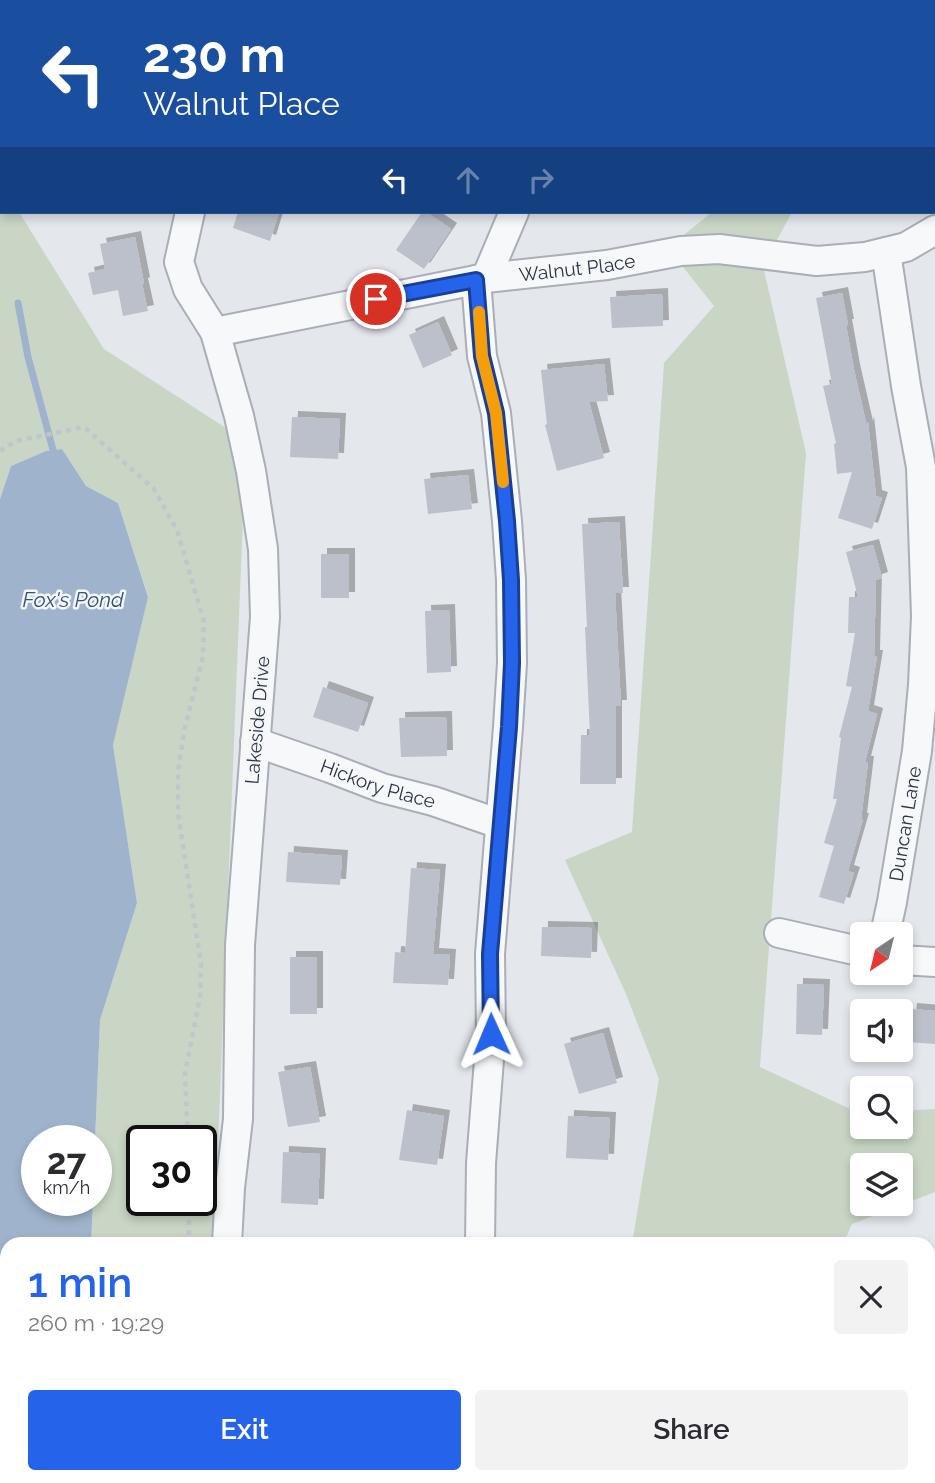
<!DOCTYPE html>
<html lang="en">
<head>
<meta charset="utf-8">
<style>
	:root { --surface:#fff; --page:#f2f2f3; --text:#2b2b33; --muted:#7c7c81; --accent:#2563eb }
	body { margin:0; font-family:Raleway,sans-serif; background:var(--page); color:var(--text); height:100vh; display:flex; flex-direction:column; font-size:26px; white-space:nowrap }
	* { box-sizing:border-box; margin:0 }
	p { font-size:23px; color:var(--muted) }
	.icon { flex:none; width:38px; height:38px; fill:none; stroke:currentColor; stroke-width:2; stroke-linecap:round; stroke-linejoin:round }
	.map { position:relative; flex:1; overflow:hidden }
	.side { position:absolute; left:0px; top:1237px; width:936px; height:247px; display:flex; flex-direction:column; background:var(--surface); border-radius:21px 21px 0 0; box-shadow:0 4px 10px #0003 }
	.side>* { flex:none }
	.banner { position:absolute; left:0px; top:0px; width:936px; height:214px; box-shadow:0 4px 10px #0003; background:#1a4fa0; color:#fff; overflow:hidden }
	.needle { width:46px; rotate:215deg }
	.buttons { position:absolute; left:850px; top:922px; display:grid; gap:14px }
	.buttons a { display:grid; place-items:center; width:63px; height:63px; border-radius:7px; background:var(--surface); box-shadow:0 4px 10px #0003; font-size:35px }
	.speed { position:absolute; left:21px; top:1125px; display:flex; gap:14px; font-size:35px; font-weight:700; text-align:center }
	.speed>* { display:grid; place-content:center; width:91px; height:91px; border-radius:50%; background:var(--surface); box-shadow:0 4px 10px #0003; line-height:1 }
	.speed small { font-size:18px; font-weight:400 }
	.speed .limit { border:4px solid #111; border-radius:10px; background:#fff; color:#111 }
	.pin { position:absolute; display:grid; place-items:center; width:60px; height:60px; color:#fff; margin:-30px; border:4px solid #fff; border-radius:50%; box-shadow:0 2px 7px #0007 }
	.me { position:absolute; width:77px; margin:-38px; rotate:359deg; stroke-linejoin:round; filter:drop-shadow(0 0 5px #0008) }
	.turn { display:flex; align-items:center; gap:24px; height:147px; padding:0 28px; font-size:32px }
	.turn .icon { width:91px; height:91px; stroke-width:2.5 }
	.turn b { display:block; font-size:49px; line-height:60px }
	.lanes { display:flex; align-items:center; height:66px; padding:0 28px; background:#0003; justify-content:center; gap:35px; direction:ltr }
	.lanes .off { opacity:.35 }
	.round { display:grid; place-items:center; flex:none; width:74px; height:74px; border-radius:7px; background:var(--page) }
	.head { display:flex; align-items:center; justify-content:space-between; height:119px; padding:0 28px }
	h1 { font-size:42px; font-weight:600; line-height:52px; color:var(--accent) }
	.cta { display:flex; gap:14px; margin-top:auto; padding:14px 28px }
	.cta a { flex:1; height:80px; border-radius:7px; background:var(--accent); color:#fff; font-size:28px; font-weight:600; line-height:80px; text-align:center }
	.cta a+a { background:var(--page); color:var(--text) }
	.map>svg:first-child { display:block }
</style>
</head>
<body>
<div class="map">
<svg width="935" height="1483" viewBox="0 0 935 1483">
	<defs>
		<filter id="shadow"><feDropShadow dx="6" dy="-6" stdDeviation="0" flood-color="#0004"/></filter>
	</defs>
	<rect width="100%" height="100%" fill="#e4e7ec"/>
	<path fill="#c9d6c5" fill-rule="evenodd" d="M 0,0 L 288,0 L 287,2 L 2,2 L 2,110 L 0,112 Z
		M 0,182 L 2,184 L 2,212 L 19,212 L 104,349 L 246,441 L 214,1244 L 91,1244 L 93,1201 L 96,1200 L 95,1141 L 100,1020 L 137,903 L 113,745 L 148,596 L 118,503 L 86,486 L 62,449 L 46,451 L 11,466 L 0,499 ZM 142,1141 L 201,1141 L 201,1200 L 142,1200 Z
		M 712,212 L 792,212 L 763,266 L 806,453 L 760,1067 L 863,1115 L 863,1127 L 901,1127 L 901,1111 L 935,1109 L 935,1192 L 852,1224 L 843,1244 L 632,1244 L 659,1079 L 626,994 L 565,860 L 632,832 L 664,363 L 714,306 L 668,248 ZM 863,1166 L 901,1166 L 901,1204 L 863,1204 Z
		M 73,1477 L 191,1477 L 190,1483 L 71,1483 Z
		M 221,1477 L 354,1477 L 357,1483 L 232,1483 Z
		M 593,1477 L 746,1477 L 744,1483 L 592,1483 Z"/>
	<path fill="#9fb4cc" d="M 62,449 L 86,486 L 118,503 L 148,597 L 113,745 L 137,903 L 100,1020 L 95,1141 L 37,1141 L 37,1200 L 93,1201 L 91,1244 L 7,1244 L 7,1477 L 73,1477 L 71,1483 L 0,1483 L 0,499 L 11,466 L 46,451 Z"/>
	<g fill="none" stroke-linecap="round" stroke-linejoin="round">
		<path stroke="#9fb4cc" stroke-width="7" d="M 18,303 L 28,357 L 53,450"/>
	</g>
	<path fill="#bbc0ca" filter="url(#shadow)" d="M 238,212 L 279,212 L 270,241 L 233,228 Z
		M 422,212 L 426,212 L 451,229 L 424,269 L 396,250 Z
		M 135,237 L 144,283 L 142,284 L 148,311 L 123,316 L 118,290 L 93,295 L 88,273 L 105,269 L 100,244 Z
		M 842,293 L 848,325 L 846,325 L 854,370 L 867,427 L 868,422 L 876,496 L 882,498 L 872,529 L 838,518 L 852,472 L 837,474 L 834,444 L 836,443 L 823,386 L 832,384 L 816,298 Z
		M 662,294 L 663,326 L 612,328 L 610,297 Z
		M 438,322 L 452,355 L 423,368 L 409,335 Z
		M 604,364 L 608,401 L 589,402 L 604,458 L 557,471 L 545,425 L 547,424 L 541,370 Z
		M 292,417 L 340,419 L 338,459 L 290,457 Z
		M 468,475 L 472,509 L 428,514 L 424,479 Z
		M 619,522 L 623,593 L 615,593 L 621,706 L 616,706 L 616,784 L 580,784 L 581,735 L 590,735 L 585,627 L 587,627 L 582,524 Z
		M 873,545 L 882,578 L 876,580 L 874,656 L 877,656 L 868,711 L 877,714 L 865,762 L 868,762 L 861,819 L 863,819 L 848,871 L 854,873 L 844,904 L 819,897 L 834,846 L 824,843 L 837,799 L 833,799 L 841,738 L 839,737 L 852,687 L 846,686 L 855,633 L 848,633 L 849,597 L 858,597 L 846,552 Z
		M 321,554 L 349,554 L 349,598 L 321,598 Z
		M 449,610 L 451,672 L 427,673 L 425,611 Z
		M 323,687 L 368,703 L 358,732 L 313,717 Z
		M 446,717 L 447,756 L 401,757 L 399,718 Z
		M 288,852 L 342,856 L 340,885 L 286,882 Z
		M 411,868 L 440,870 L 433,954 L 450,955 L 448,985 L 393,983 L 395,952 L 405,953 Z
		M 542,927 L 592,928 L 591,958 L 541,956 Z
		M 290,957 L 317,957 L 317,1014 L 290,1014 Z
		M 797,984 L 824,985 L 822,1035 L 796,1034 Z
		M 911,1009 L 935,1011 L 935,1044 L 908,1042 Z
		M 603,1033 L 617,1083 L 579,1094 L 564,1044 Z
		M 310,1067 L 320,1122 L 288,1127 L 278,1072 Z
		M 407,1110 L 444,1116 L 437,1165 L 399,1160 Z
		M 568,1116 L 610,1118 L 608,1160 L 566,1158 Z
		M 283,1152 L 320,1154 L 318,1205 L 281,1203 Z"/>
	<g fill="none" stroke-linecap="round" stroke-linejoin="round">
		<g stroke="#a9aeb7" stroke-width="32">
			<g id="minor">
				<path d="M 281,2 L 282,0"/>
				<path d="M 609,2 L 610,0"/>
				<path d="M 190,212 L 179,262 L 188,289 L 215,332 L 239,416 L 251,471 L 263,549 L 265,617 L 240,945 L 238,1119 L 230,1188 L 227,1244"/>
				<path d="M 486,278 L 514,212"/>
				<path d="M 476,280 L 482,356 L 496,413 L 507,521 L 511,580 L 512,663 L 508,727 L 490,954 L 491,1034 L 481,1163 L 480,1244"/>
				<path id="s1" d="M 215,332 L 486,278 L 607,265 L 681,251 L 719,249 L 817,261 L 865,257 L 906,247 L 935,230"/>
				<path id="s2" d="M 255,742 L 330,768 L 382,788 L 433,801 L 500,824"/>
				<path d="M 779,933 L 863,952"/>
				<path id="s3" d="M 885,934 L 892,902 L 917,751 L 923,685 L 926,616 L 921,467 L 906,386 L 886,252"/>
				<path d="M 901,960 L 935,962"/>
				<path d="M 193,1483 L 194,1477"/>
				<path d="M 454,1483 L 455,1477"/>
			</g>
		</g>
		<path stroke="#c2c5cb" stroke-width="4.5" stroke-dasharray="5 5" stroke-linecap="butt" d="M 0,451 L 16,441 L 84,427 L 154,489 L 177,530 L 204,622 L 203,656 L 184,732 L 178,771 L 178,813 L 201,964 L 200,997 L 185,1073 L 188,1141
			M 189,1200 L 189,1244
			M 159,1477 L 159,1483"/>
		<use href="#minor" stroke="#f7f8fa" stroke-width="28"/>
	</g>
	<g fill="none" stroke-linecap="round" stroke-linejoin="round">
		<g stroke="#184099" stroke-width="18">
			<path id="route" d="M 376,299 L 476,280 L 482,356 L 496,413 L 507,521 L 511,580 L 512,663 L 509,727 L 490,954 L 491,1034"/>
		</g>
		<use href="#route" stroke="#2563eb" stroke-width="12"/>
		<path stroke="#f59e0b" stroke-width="12" d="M 479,312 L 482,356 L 496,413 L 503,482"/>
	</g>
	<g text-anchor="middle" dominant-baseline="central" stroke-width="5" stroke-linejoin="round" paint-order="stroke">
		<g font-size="19" fill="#2b3445" stroke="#f4f6f9">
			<text stroke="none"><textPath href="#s1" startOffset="368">Walnut Place</textPath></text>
			<text transform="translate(257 720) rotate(-85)">Lakeside Drive</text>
			<text stroke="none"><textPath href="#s2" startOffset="130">Hickory Place</textPath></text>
			<text stroke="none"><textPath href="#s3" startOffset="112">Duncan Lane</textPath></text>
		</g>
		<g font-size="21" font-style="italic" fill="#34527a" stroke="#f4f6f9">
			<text x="73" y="599">Fox's Pond</text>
		</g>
	</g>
</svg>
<div class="buttons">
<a><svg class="needle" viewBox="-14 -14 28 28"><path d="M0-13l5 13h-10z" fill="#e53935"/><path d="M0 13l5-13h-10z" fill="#7c7c81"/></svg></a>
<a><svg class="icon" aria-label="sound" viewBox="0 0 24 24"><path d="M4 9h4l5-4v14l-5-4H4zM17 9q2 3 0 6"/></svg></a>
<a><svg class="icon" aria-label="search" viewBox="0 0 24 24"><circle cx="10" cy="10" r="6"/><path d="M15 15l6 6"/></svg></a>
<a><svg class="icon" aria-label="layers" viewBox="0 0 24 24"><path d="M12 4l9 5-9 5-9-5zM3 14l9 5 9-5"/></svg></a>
</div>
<div class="speed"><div>27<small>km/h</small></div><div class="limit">30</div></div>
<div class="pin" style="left:376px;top:299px;background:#d93025"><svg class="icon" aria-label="arrive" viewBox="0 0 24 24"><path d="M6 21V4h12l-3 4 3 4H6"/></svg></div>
<svg class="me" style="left:491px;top:1034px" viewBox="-20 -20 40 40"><path d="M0-17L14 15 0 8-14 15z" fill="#2563eb" stroke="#fff" stroke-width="4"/></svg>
<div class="banner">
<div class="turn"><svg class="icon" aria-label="left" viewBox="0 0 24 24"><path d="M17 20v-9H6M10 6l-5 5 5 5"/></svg><div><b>230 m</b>Walnut Place</div></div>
<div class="lanes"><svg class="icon" aria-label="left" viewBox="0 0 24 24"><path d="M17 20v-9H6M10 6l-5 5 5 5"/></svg><svg class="icon off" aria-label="ahead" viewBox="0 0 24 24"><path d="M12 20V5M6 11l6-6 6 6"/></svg><svg class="icon off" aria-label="right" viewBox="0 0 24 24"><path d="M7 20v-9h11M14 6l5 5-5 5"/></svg></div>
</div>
<section class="side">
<div class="head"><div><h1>1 min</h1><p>260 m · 19:29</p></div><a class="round"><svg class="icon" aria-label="close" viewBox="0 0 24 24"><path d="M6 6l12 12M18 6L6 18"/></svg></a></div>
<div class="cta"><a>Exit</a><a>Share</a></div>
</section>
</div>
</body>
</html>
